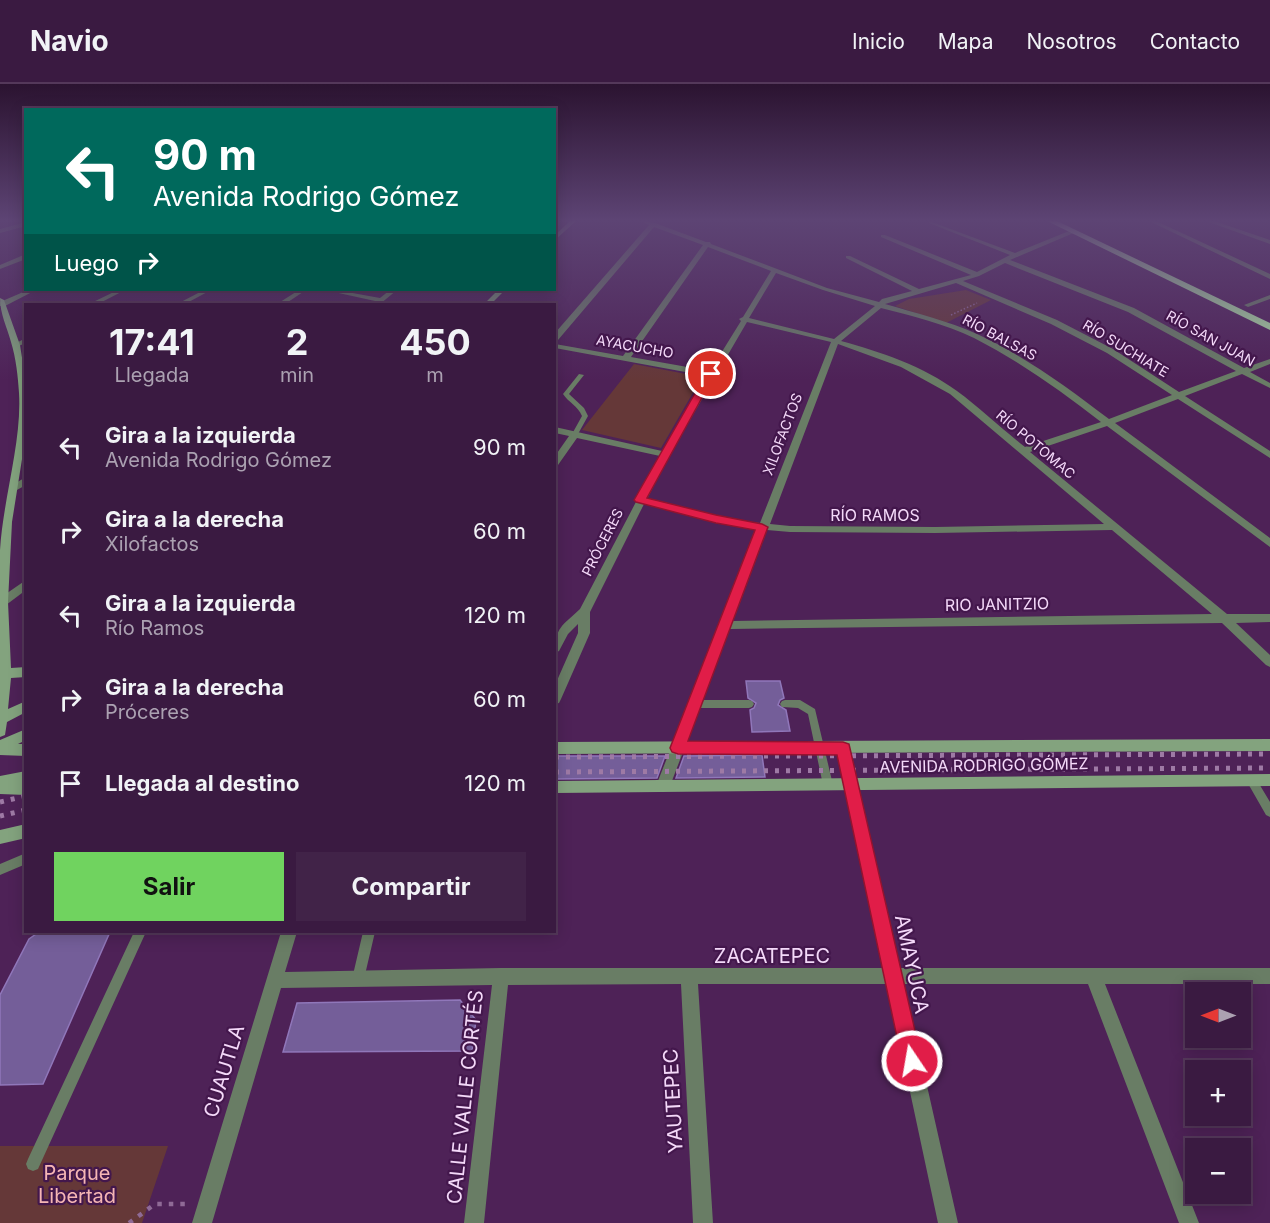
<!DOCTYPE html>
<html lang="es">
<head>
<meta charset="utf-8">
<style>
	:root { --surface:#3a1a41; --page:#412348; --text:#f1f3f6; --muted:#aba1b1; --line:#54385a; --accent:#70d35f }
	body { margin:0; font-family:Inter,sans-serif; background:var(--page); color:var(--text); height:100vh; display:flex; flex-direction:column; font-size:22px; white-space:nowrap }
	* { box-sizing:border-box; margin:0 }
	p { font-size:20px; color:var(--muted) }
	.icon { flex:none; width:33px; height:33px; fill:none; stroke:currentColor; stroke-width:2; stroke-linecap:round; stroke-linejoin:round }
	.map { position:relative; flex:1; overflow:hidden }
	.details { position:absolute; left:24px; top:219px; width:532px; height:630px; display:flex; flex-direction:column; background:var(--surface); border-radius:0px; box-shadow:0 3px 15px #0003,0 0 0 2px var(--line) }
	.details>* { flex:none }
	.guide { position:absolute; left:24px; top:24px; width:532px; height:183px; border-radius:0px; box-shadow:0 3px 15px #0003,0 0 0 2px var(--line); background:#00695c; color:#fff; overflow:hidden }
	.needle { width:39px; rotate:270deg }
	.buttons { position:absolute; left:1185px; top:898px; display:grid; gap:12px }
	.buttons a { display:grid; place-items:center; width:66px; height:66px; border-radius:0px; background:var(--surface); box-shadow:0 3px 15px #0003,0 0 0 2px var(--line); font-size:30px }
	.pin { position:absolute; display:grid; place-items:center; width:51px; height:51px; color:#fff; margin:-26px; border:3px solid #fff; border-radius:50%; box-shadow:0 2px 6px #0007 }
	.me { position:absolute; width:66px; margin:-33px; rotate:348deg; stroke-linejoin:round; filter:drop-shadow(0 0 4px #0008) }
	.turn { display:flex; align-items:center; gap:21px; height:126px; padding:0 30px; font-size:27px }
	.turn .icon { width:78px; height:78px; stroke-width:2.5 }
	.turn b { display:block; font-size:42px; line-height:51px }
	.then { display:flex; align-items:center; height:57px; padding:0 30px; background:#0003; gap:12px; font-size:22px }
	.eta { display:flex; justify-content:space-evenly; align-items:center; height:102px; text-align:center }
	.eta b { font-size:36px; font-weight:700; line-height:42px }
	.action { display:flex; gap:12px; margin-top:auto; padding:12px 30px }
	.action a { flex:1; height:69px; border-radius:0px; background:var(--accent); color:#111; font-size:24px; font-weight:700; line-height:69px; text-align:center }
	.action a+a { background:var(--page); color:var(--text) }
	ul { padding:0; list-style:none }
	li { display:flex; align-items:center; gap:18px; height:84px; padding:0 30px }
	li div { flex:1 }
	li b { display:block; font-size:22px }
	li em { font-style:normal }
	header { display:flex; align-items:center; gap:36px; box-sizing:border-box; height:84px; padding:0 30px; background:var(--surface); border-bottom:2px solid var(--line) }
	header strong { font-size:28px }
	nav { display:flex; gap:33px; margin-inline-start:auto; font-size:21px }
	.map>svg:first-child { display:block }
</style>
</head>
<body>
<header>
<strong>Navio</strong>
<nav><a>Inicio</a><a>Mapa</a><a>Nosotros</a><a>Contacto</a></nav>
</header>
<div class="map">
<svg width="1270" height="1139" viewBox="0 0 1270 1139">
	<rect width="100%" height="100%" fill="#4e2257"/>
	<path fill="#653838" d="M 966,206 L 991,216 L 946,239 L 895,222 L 909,215 Z
		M 634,280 L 702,293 L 661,364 L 582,346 Z
		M 0,1062 L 168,1062 L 142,1139 L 0,1139 Z"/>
	<path fill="#745e99" stroke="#9077ba" stroke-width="1.5" d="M 746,597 L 780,597 L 784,614 L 780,616 L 778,621 L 786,626 L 790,647 L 752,648 L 750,626 L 754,624 L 756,619 L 748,614 Z
		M 762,671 L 765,693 L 676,694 L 684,672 Z
		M 555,672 L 665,672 L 657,694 L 555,695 Z
		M 39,848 L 110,848 L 43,1000 L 0,1001 L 0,911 L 29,855 Z
		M 460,916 L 476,936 L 472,967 L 283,968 L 297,919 Z"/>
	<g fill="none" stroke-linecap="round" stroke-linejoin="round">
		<path stroke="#8f6a96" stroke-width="1.5" stroke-dasharray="1.5 2" stroke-linecap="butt" d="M 951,231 L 977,219"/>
		<path stroke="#8f6a96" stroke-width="4.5" stroke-dasharray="4.5 7" stroke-linecap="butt" d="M 129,1139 L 155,1120 L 190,1120"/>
		<path fill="#697d65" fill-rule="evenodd" d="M 579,290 L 584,291 L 569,310 L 584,324 L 588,332 L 578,350 L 575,352 L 572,350 L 582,332 C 578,322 568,318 563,310 Z
			M 695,616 L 749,616 L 752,617 L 754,620 L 752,623 L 749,624 L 695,624 L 692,623 L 690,620 L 692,617 Z
			M 785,616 L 800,616 L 815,625 L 833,701 L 832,704 L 828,706 L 824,704 L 823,701 L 808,630 L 798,624 L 782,623 L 780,620 L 782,617 Z
			M 1251,691 L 1255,693 L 1270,718 L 1270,733 L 1266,731 L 1246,696 L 1247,693 Z
			M 26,769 L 26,780 L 0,791 L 0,780 Z
			M 134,848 L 146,848 L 38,1085 L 33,1087 L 28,1085 L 26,1080 L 28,1075 Z
			M 363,848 L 375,848 L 364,895 L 362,899 L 358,901 L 354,899 L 352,895 Z"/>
		<path fill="#697d65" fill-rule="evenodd" d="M 641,137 L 655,139 L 706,158 L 710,158 L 711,160 L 827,204 L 879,218 L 882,215 L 912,207 L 846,174 L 846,172 L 850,172 L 919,205 L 971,191 L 881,153 L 881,151 L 885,151 L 977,188 L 1010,171 L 929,139 L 929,137 L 1015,169 L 1074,145 L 1076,148 L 1010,176 L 1134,224 L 1244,284 L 1270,275 L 1270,280 L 1250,288 L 1270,299 L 1270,304 L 1242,290 L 1185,312 L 1270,367 L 1270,374 L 1178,315 L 1115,339 L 1270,454 L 1270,463 L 1107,342 L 1030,368 L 1227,530 L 1270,530 L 1270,538 L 1236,539 L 1270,571 L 1270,583 L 1266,581 L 1222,539 L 730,545 L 670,702 L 668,706 L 663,708 L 658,706 L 656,702 L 757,445 L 740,443 L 644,420 L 590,528 L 590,549 L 561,615 L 559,619 L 555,620 L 555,601 L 578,549 L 578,540 L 568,550 L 559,567 L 555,569 C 555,543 562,542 580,525 L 660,372 L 577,354 L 558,381 L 555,382 L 555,372 L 569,352 L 555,349 L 555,343 L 662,367 L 707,292 L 555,264 L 555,260 L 623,272 L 703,161 L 654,143 L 558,256 L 555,256 L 555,249 L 649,141 ZM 708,163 L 771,187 L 743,233 L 739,235 L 741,237 L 710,287 L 631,273 ZM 1005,179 L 1128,228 L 1236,287 L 1179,308 L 1113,265 L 1057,236 L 963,197 L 979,192 ZM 776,189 L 823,206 L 875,222 L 834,255 L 749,234 ZM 956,199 L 1051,240 L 1107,269 L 1172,311 L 1109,335 C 1068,304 1025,272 977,250 C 948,237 916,229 885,220 ZM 881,224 C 912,232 945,240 974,254 C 1019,277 1061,307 1101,338 L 1025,363 C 1002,345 980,324 957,307 C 923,282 881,268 841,257 ZM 747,238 L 831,258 L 760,439 L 740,437 L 647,415 L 670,370 ZM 838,260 L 901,283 L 950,310 L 1104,440 L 935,443 L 790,442 L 770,440 ZM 767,446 L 790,448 L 935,449 L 1112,446 L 1212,530 L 733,537 Z
			M 1149,137 L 1156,137 L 1270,190 L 1270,195 Z
			M 1206,137 L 1214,137 L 1270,156 L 1270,160 Z
			M 26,138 L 26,142 L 0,149 L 0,145 Z
			M 26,170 L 26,175 L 0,185 L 0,181 Z
			M 28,206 L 36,206 L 5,222 L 0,222 L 0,218 Z
			M 118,206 L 125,206 L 98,220 L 89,220 Z
			M 204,206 L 211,206 L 185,220 L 177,220 Z
			M 299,206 L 306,206 L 285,220 L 277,220 Z
			M 325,206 L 336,206 L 380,214 L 390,206 L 397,206 L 380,220 L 373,220 L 375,217 Z
			M 1270,211 L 1270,215 L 1248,223 L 1244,221 Z
			M 26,254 L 26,259 L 16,263 L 12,261 Z
			M 26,393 L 26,401 L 15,407 L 9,407 L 9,403 Z
			M 26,496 L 26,506 L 6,521 L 0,522 L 0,514 Z
			M 843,658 L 848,660 L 850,664 L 900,884 L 1270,884 L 1270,900 L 1105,900 L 1199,1139 L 1179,1139 L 1088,900 L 904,900 L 958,1139 L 938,1139 L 887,900 L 698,900 L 713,1139 L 693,1139 L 681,900 L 508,901 L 484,1139 L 464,1139 L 492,901 L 281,904 L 212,1139 L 192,1139 L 281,848 L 297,848 L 285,888 L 501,884 L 883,884 L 836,664 L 838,660 Z"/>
		<path fill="#83a37e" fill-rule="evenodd" d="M 570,137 L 576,137 L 555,156 L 555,151 Z
			M 498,206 L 505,206 L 491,220 L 484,220 Z
			M 0,214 L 4,216 L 20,261 L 26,299 L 26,350 L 12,438 L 8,518 L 11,584 L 26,583 L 26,593 L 11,594 L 8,625 L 26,617 L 26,628 L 7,638 L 5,651 L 0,653 L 0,466 C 3,415 22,358 19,309 C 18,293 16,274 11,258 C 7,243 0,230 0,214 Z
			M 26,645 L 26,656 L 18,660 L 26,660 L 26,672 L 0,671 L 0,656 Z
			M 1270,655 L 1270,667 L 555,670 L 555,658 Z
			M 26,687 L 26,711 L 0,710 L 0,692 Z
			M 1270,690 L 1270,702 L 555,709 L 555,697 Z
			M 26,740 L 26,754 L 0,760 L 0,746 Z"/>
		<path fill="#aadba1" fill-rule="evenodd" d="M 1047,137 L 1057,137 L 1270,239 L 1270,246 Z"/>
		<path stroke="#9e7aa5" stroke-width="5" stroke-dasharray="4 7" stroke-linecap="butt" d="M 555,673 L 1270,670
			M 555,688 L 1270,684
			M 0,718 L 26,712
			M 0,732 L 26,726"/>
	</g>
	<linearGradient id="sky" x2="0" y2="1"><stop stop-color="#2b1330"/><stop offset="0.46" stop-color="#5d4474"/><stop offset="1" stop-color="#5d4474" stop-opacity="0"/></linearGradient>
	<rect width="1270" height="296" fill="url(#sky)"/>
	<path fill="#e11d48" stroke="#92132f" stroke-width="1.5" d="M 711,287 L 715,290 L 647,414 L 716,431 L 762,440 L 768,443 L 688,657 L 843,658 L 849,660 L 922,977 L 919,984 L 912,987 L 905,984 L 902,977 L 837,671 L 678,670 L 672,668 L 670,664 L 755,446 L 716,439 L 636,418 L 634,416 L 706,290 Z"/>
	<g text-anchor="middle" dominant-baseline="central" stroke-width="4.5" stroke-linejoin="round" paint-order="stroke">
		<g font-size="14" fill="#f4d9f9" stroke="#43174c">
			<text transform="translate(1000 253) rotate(28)">RÍO BALSAS</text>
			<text transform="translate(1211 254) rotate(29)">RÍO SAN JUAN</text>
			<text transform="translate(635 262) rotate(10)">AYACUCHO</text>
			<text transform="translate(1126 264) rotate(31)">RÍO SUCHIATE</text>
			<text transform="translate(782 350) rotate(-69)">XILOFACTOS</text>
			<text transform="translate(1036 360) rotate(40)">RÍO POTOMAC</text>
			<text transform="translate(602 458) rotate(-63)">PRÓCERES</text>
		</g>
		<g font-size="16" fill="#f4d9f9" stroke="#43174c">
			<text x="875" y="431">RÍO RAMOS</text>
			<text transform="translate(997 520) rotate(-1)">RIO JANITZIO</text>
			<text transform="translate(984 681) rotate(-1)">AVENIDA RODRIGO GÓMEZ</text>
		</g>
		<g font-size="20" fill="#f4d9f9" stroke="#43174c">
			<text x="772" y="872">ZACATEPEC</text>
			<text transform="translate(912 880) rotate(78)">AMAYUCA</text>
			<text transform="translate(224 987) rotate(-73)">CUAUTLA</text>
			<text transform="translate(465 1013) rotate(-84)">CALLE VALLE CORTÉS</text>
			<text transform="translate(673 1017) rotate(-93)">YAUTEPEC</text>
		</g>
		<g font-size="20" fill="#f5b6b4" stroke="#43174c">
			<text x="77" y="1089">Parque<tspan x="77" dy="23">Libertad</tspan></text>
		</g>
	</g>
</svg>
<div class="buttons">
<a><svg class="needle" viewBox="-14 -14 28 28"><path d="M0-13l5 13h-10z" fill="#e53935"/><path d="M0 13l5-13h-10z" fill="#aba1b1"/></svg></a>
<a>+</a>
<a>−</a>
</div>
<div class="pin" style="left:711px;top:290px;background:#d93025"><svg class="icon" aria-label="arrive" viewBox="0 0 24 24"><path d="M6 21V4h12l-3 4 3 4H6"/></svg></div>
<svg class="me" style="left:912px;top:977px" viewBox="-20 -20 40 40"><circle r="17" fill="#e11d48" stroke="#fff" stroke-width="3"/><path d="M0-11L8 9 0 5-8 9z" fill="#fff"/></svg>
<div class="guide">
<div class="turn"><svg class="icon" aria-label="left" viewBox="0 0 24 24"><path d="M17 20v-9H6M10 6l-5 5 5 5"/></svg><div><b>90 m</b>Avenida Rodrigo Gómez</div></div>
<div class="then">Luego<svg class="icon" aria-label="right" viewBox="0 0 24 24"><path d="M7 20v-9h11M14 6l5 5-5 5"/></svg></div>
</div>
<section class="details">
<div class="eta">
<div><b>17:41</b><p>Llegada</p></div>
<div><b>2</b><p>min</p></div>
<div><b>450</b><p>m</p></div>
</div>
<ul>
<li><svg class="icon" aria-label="left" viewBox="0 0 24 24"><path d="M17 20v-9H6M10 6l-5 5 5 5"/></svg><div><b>Gira a la izquierda</b><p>Avenida Rodrigo Gómez</p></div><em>90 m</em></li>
<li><svg class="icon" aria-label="right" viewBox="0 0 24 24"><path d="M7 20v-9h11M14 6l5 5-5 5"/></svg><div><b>Gira a la derecha</b><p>Xilofactos</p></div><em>60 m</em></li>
<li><svg class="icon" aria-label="left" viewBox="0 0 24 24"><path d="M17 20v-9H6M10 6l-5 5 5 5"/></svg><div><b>Gira a la izquierda</b><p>Río Ramos</p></div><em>120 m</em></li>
<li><svg class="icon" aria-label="right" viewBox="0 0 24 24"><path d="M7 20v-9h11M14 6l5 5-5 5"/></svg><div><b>Gira a la derecha</b><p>Próceres</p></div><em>60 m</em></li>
<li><svg class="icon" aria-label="arrive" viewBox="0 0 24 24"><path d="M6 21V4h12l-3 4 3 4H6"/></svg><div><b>Llegada al destino</b></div><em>120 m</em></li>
</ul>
<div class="action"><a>Salir</a><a>Compartir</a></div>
</section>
</div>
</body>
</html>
